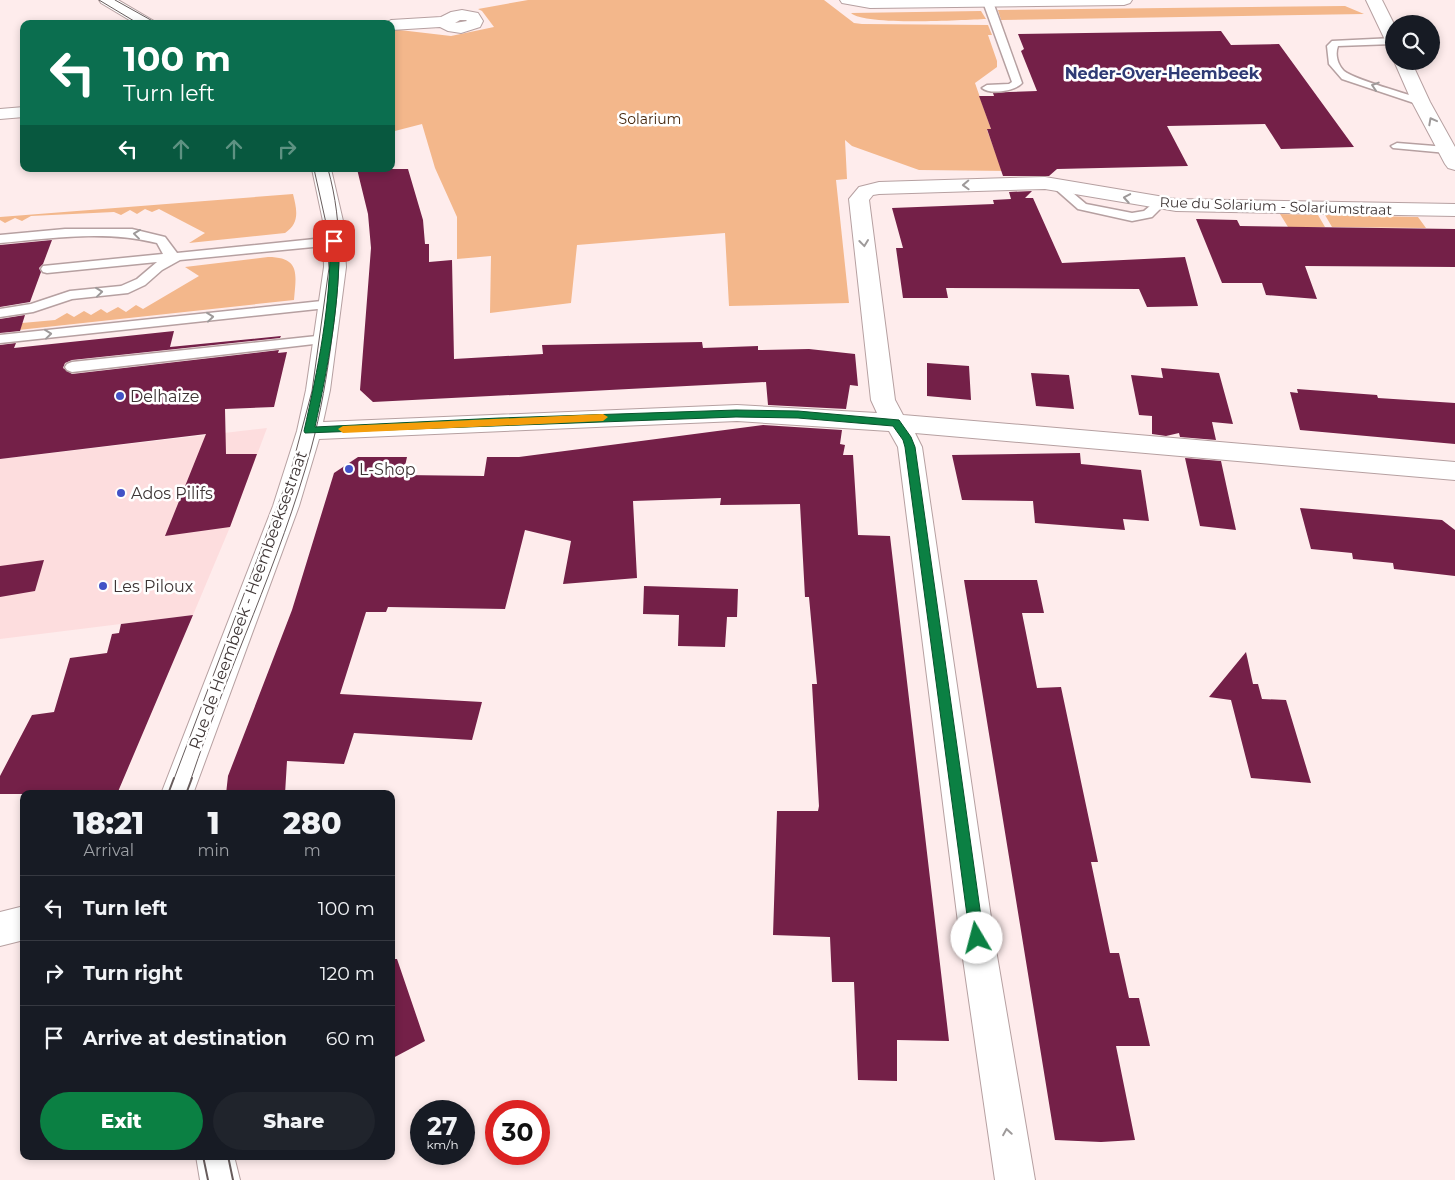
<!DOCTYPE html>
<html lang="en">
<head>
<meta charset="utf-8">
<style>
	:root { --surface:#171b24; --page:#20242c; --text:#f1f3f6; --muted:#9ea1a6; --line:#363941; --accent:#0b8043 }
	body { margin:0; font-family:Montserrat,sans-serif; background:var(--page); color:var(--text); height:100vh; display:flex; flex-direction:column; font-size:19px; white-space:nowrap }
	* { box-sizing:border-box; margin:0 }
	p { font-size:16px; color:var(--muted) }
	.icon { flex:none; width:28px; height:28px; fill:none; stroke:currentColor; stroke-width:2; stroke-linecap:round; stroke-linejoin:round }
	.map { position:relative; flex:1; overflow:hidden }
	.panel { position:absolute; left:20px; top:790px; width:375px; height:370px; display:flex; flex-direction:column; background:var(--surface); border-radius:10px; box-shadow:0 2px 8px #0003 }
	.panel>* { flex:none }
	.top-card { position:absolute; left:20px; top:20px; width:375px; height:152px; border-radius:10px; box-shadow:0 2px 8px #0003; background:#0b6e4f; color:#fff; overflow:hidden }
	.tools { position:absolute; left:1385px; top:15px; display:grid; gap:10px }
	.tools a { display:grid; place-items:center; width:55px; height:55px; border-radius:50%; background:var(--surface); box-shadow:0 2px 8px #0003; font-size:25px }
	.speed { position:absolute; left:410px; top:1100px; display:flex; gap:10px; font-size:25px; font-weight:700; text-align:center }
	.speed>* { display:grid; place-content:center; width:65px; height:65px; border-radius:50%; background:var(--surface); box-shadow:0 2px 8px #0003; line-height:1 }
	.speed small { font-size:12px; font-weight:400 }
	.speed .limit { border:8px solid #d22; background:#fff; color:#111 }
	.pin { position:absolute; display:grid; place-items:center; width:42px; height:42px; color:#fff; margin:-21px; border-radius:10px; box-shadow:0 2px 8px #0006 }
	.me { position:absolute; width:55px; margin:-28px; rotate:352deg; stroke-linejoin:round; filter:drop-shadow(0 0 4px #0008) }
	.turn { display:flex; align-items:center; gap:18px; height:105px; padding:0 20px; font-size:22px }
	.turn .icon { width:65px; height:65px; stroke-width:2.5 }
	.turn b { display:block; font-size:35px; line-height:42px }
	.lanes { display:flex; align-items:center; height:48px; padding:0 20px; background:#0003; justify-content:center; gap:25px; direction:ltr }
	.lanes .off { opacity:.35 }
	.eta { display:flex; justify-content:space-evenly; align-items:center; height:85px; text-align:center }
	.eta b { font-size:30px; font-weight:800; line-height:35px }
	.cta { display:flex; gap:10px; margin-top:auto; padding:10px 20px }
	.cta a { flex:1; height:58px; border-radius:30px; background:var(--accent); color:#fff; font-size:20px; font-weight:800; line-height:58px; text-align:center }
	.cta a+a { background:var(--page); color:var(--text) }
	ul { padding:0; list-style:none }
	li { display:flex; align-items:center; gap:15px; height:65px; padding:0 20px; border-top:1px solid var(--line) }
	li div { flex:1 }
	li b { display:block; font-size:19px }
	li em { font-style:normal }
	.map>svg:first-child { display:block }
</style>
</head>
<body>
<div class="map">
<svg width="1455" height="1180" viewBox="0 0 1455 1180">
	<rect width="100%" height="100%" fill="#feecec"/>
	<path fill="#fdddde" d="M 267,428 L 230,527 L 193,615 L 0,639 L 0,459 Z"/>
	<path fill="#f3b78b" d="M 528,0 L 824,0 L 854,23 L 862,24 L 988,25 L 992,35 L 988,35 L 997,61 L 997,67 L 975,83 L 991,129 L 987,130 L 996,154 L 999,155 L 1009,171 L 919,170 L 852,146 L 845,140 L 847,179 L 836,180 L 849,303 L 729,306 L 725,233 L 577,245 L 571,303 L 490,313 L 491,256 L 457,259 L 457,217 L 435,168 L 422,124 L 391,132 L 391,29 L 451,36 L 494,27 L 482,11 L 478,9 Z
		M 1345,6 L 1364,14 L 1001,20 L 998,10 Z
		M 981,11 L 986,19 C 962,20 865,26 851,13 Z
		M 293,194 C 297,210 300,223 285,233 L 189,243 L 205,233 L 159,209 L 152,212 L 145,209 L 137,214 L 130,210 L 121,215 L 114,212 L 31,216 L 22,221 L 15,218 L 5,223 L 0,220 L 0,217 Z
		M 1280,214 L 1318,215 L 1325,227 L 1288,227 Z
		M 1325,215 L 1418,217 L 1426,228 L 1332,227 Z
		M 268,257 C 301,257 296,275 294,300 L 0,332 L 0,325 L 55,320 L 67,313 L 74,317 L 84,311 L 91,315 L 101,309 L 107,313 L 118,307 L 126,312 L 136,305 L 143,309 L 199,276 L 185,267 Z"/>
	<path fill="#742048" d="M 1221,31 L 1231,45 L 1279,44 L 1354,147 L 1281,149 L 1265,124 L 1167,126 L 1188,166 L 1057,169 L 1049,176 L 1003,176 L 987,129 L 991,129 L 979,96 L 994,96 L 993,93 L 1009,92 L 1037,91 L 1021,51 L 1024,49 L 1018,34 Z
		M 357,169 L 408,169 L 423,220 L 425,244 L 429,244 L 429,262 L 452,260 L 454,359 L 543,354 L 542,345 L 702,342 L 703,348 L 758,346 L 758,350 L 809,349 L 855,354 L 858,386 L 850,385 L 846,409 L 768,405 L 766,382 L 373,402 L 360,390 L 371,248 L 368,214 Z
		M 1032,191 L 1025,198 L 1033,198 L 1062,263 L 1185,257 L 1198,306 L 1147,307 L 1139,289 L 946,288 L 948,298 L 903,298 L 896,248 L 903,248 L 892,208 L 994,204 L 993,200 L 1011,199 L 1009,192 Z
		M 1196,219 L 1237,220 L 1240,226 L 1455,229 L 1455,267 L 1305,266 L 1317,299 L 1266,295 L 1262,283 L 1222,283 Z
		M 52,240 L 43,264 L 39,268 L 41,272 L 30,302 L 0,307 L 0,245 Z
		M 25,315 L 20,331 L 0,333 L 0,319 Z
		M 174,331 L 170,347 L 281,336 L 280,338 L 72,360 L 65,363 L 63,368 L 72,374 L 279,350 L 278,353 L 287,352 L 274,407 L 225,409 L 226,454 L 257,454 L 230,527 L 165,536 L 206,434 L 0,459 L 0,345 L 16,343 L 14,348 Z
		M 927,363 L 969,366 L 971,400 L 927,396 Z
		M 1161,368 L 1219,373 L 1233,424 L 1212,422 L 1216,440 L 1180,437 L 1179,433 L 1166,436 L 1152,434 L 1152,416 L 1139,415 L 1131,375 L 1163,378 Z
		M 1031,373 L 1069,375 L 1074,409 L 1036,406 Z
		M 1297,389 L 1377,395 L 1378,398 L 1455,403 L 1455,444 L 1300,430 L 1290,392 L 1298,393 Z
		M 763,425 L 842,430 L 840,444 L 845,445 L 843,455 L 853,455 L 858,535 L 890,536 L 949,1041 L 897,1040 L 897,1081 L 858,1080 L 854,982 L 832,982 L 830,937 L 773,935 L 777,811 L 818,811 L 819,806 L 812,684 L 817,684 L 809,597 L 805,597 L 800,504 L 720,505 L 721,498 L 633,501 L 637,578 L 563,584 L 571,541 L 525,530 L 505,609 L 388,607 L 386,612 L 366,612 L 340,694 L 482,702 L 472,740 L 354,733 L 344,764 L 287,761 L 285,794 L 226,794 L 228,776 L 292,610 L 334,473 L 358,457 L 407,457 L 403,475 L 484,476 L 487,457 L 519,457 Z
		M 1080,453 L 1081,464 L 1141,470 L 1149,521 L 1123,519 L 1125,530 L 1035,523 L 1033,501 L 962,500 L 952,455 Z
		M 1185,458 L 1221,461 L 1236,530 L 1200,526 Z
		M 1300,508 L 1442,520 L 1455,530 L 1455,576 L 1394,569 L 1393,563 L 1353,559 L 1352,553 L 1311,549 Z
		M 44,560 L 35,591 L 0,597 L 0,566 Z
		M 964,580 L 1037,580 L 1044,613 L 1022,613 L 1037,688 L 1061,687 L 1098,862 L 1091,862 L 1110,953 L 1119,953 L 1129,998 L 1139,998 L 1150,1046 L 1116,1046 L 1135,1140 L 1101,1142 L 1055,1140 Z
		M 644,586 L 738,589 L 737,617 L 727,617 L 725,647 L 678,646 L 679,615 L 643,614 Z
		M 193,615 L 117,794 L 0,794 L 0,776 L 32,715 L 54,712 L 70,658 L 107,653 L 112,634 L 119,633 L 121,624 Z
		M 1246,652 L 1253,684 L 1258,684 L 1262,699 L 1286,700 L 1311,783 L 1251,778 L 1231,700 L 1209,697 Z
		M 391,959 L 397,959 L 425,1041 L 391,1059 Z"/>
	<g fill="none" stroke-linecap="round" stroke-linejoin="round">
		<g stroke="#b6a0a1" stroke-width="3">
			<path id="service" d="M 985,0 L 991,0 L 993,2 L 1022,83 C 1015,91 990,95 982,88 L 987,85 L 1009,84 L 1012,82 L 983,2 Z
				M 1394,38 L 1393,44 L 1338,46 C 1335,54 1337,64 1344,71 C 1355,80 1408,94 1425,100 L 1426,102 L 1425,104 L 1417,104 L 1342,79 L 1329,64 L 1327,46 L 1332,41 Z
				M 1397,143 L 1447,147 L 1453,150 L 1447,153 L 1393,148 L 1391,146 Z
				M 1057,182 L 1061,183 L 1086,204 L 1132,213 L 1144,211 L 1156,201 L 1164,201 L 1166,203 L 1152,217 L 1132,221 L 1078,209 L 1053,187 L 1051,185 Z
				M 65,229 L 132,229 L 165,237 L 177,253 L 334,237 L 340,241 L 334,245 L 180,260 L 162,270 L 145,285 L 128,293 L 72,299 L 33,312 L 0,317 L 0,309 L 31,304 L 70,291 L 121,286 L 137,279 L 157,262 L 47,273 L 43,272 L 41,269 L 43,266 L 163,254 L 157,243 C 106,230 52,238 0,243 L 0,235 Z
				M 331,300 L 337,304 L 336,307 L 0,343 L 0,335 Z
				M 326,335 L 331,336 L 333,339 L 331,342 L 72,372 L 67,370 L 65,367 L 67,364 L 72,362 Z"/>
		</g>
		<g stroke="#b6a0a1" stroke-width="2">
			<path id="minor" d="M 99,0 L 118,0 L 154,21 L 156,24 L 136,24 L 101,3 Z
				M 840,0 L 1132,0 L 1130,3 L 1124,5 L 870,8 L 842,3 Z
				M 1366,0 L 1382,0 L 1394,24 L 1394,47 L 1388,46 L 1386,42 Z
				M 462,10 L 478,13 L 483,21 L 480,27 L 461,33 L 448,31 L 440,27 L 391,30 L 391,24 L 384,24 L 391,20 L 441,17 L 451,12 ZM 460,20 L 466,20 L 467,21 L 455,23 Z
				M 1394,61 L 1411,61 L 1430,102 L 1455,147 L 1455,170 L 1448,168 L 1445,164 L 1412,102 Z
				M 24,107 L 24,117 L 0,119 L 0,109 Z
				M 312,169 L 331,169 L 343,221 L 346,267 L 330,390 L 323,422 L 737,405 L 877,413 L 871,400 L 849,199 L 859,187 L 879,182 L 1045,177 L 1176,199 L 1455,204 L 1455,216 L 1176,211 L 1045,189 L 879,194 L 873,195 L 869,200 L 895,400 L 903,415 L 1455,462 L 1455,480 L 915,433 L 922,447 L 994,938 L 1035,1180 L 995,1180 L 960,938 L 898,447 L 889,431 L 737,421 L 319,439 L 299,506 L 193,794 L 161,794 L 273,506 L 297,431 L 306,390 L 324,267 L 323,221 Z
				M 24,906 L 24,940 L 0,946 L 0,912 Z
				M 196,1156 L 234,1156 L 240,1180 L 200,1180 Z"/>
		</g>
		<use href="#service" fill="#fff" fill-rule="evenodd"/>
		<use href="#minor" fill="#fff" fill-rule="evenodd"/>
		<path stroke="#675c5c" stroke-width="1" d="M 99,0 L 139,24
			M 115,0 L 158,24
			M 174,779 L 291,470 L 312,391 L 329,268 L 326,223 L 314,169
			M 191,779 C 228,668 280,562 311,449 C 321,412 327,375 332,337 C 340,280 344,226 328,169"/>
		<path stroke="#675c5c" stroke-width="2" d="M 168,794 L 174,778
			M 186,794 L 192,778
			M 203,1156 L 208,1180
			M 228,1156 L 233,1180"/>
	</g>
	<defs><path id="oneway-chevron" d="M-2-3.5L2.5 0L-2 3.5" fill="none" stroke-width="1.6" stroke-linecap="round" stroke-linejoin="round" transform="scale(1.25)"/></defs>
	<g stroke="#9e9a9a">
		<use href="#oneway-chevron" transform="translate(1375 86) rotate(-162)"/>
		<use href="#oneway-chevron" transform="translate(1432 121) rotate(-118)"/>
		<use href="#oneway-chevron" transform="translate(966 185) rotate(178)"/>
		<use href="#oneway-chevron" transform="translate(1127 198) rotate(-170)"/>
		<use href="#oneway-chevron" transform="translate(137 234) rotate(-173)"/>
		<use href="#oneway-chevron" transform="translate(864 243) rotate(83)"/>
		<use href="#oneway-chevron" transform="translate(99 292) rotate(-6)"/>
		<use href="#oneway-chevron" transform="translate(210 317) rotate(-6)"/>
		<use href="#oneway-chevron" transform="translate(48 334) rotate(-6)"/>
		<use href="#oneway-chevron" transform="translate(1007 1132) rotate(-99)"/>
	</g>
	<path fill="#0b8043" stroke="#07532c" d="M 334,238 L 339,241 C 340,303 328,366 315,427 L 499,418 L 736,410 L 798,411 L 899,420 L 911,437 L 915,447 L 984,938 L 982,943 L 977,945 L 972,943 L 970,938 L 905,447 L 903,440 L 893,426 L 798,418 L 736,417 L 305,433 L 304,431 C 318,369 331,305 330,241 Z"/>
	<path fill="#f59e0b" d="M 603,414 L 608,417 L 603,421 L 343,433 L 338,429 L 343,426 Z"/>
	<g fill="#4252c6" stroke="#fff" stroke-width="2">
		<circle cx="120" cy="396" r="5"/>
		<circle cx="349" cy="469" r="5"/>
		<circle cx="121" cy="493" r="5"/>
		<circle cx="103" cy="586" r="5"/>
	</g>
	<g text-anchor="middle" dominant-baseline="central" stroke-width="5" stroke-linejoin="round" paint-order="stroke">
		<g font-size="14" fill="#45260b" stroke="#fff">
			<text x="650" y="119">Solarium</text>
		</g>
		<g font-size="14" fill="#3e3535" stroke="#fff">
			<text transform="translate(1276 206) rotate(2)">Rue du Solarium - Solariumstraat</text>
		</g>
		<g font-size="16" font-weight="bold" fill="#2f3b75" stroke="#fff">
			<text x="1162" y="73">Neder-Over-Heembeek</text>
		</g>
		<g font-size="16" fill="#3e3535" stroke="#fff" text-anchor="start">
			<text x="130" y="396">Delhaize</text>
			<text x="359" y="469">L-Shop</text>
			<text x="131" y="493">Ados Pilifs</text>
			<text x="113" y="586">Les Piloux</text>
		</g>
		<g font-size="16" fill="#3e3535" stroke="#fff">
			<text transform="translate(248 600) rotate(-70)">Rue de Heembeek - Heembeeksestraat</text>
		</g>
	</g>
</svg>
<div class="tools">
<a><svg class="icon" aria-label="search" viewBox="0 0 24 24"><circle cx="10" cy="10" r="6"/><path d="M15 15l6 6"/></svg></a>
</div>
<div class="speed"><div>27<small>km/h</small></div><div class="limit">30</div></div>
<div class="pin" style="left:334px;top:241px;background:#d93025"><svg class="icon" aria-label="arrive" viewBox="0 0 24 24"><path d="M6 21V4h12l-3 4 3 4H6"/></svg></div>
<svg class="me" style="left:977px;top:938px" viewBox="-20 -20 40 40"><circle r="19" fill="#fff"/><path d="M0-13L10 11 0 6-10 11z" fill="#0b8043"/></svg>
<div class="top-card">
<div class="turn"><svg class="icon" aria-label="left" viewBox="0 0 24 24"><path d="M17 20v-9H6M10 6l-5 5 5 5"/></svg><div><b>100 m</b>Turn left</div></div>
<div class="lanes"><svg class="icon" aria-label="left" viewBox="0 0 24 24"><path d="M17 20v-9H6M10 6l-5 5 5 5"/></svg><svg class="icon off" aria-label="ahead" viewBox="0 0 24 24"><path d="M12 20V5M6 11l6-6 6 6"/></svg><svg class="icon off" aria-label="ahead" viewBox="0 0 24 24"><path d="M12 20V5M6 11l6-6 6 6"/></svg><svg class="icon off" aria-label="right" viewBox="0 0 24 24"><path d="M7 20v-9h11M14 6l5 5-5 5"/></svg></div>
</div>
<section class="panel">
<div class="eta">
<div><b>18:21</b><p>Arrival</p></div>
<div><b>1</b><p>min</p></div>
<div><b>280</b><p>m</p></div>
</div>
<ul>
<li><svg class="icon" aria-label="left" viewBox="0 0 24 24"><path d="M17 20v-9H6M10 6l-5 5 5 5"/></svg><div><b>Turn left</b></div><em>100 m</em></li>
<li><svg class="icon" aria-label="right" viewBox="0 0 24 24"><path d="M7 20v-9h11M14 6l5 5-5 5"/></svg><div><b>Turn right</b></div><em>120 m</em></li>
<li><svg class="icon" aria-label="arrive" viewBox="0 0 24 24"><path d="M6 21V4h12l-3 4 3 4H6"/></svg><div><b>Arrive at destination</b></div><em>60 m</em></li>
</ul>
<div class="cta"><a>Exit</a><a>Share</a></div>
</section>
</div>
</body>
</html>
